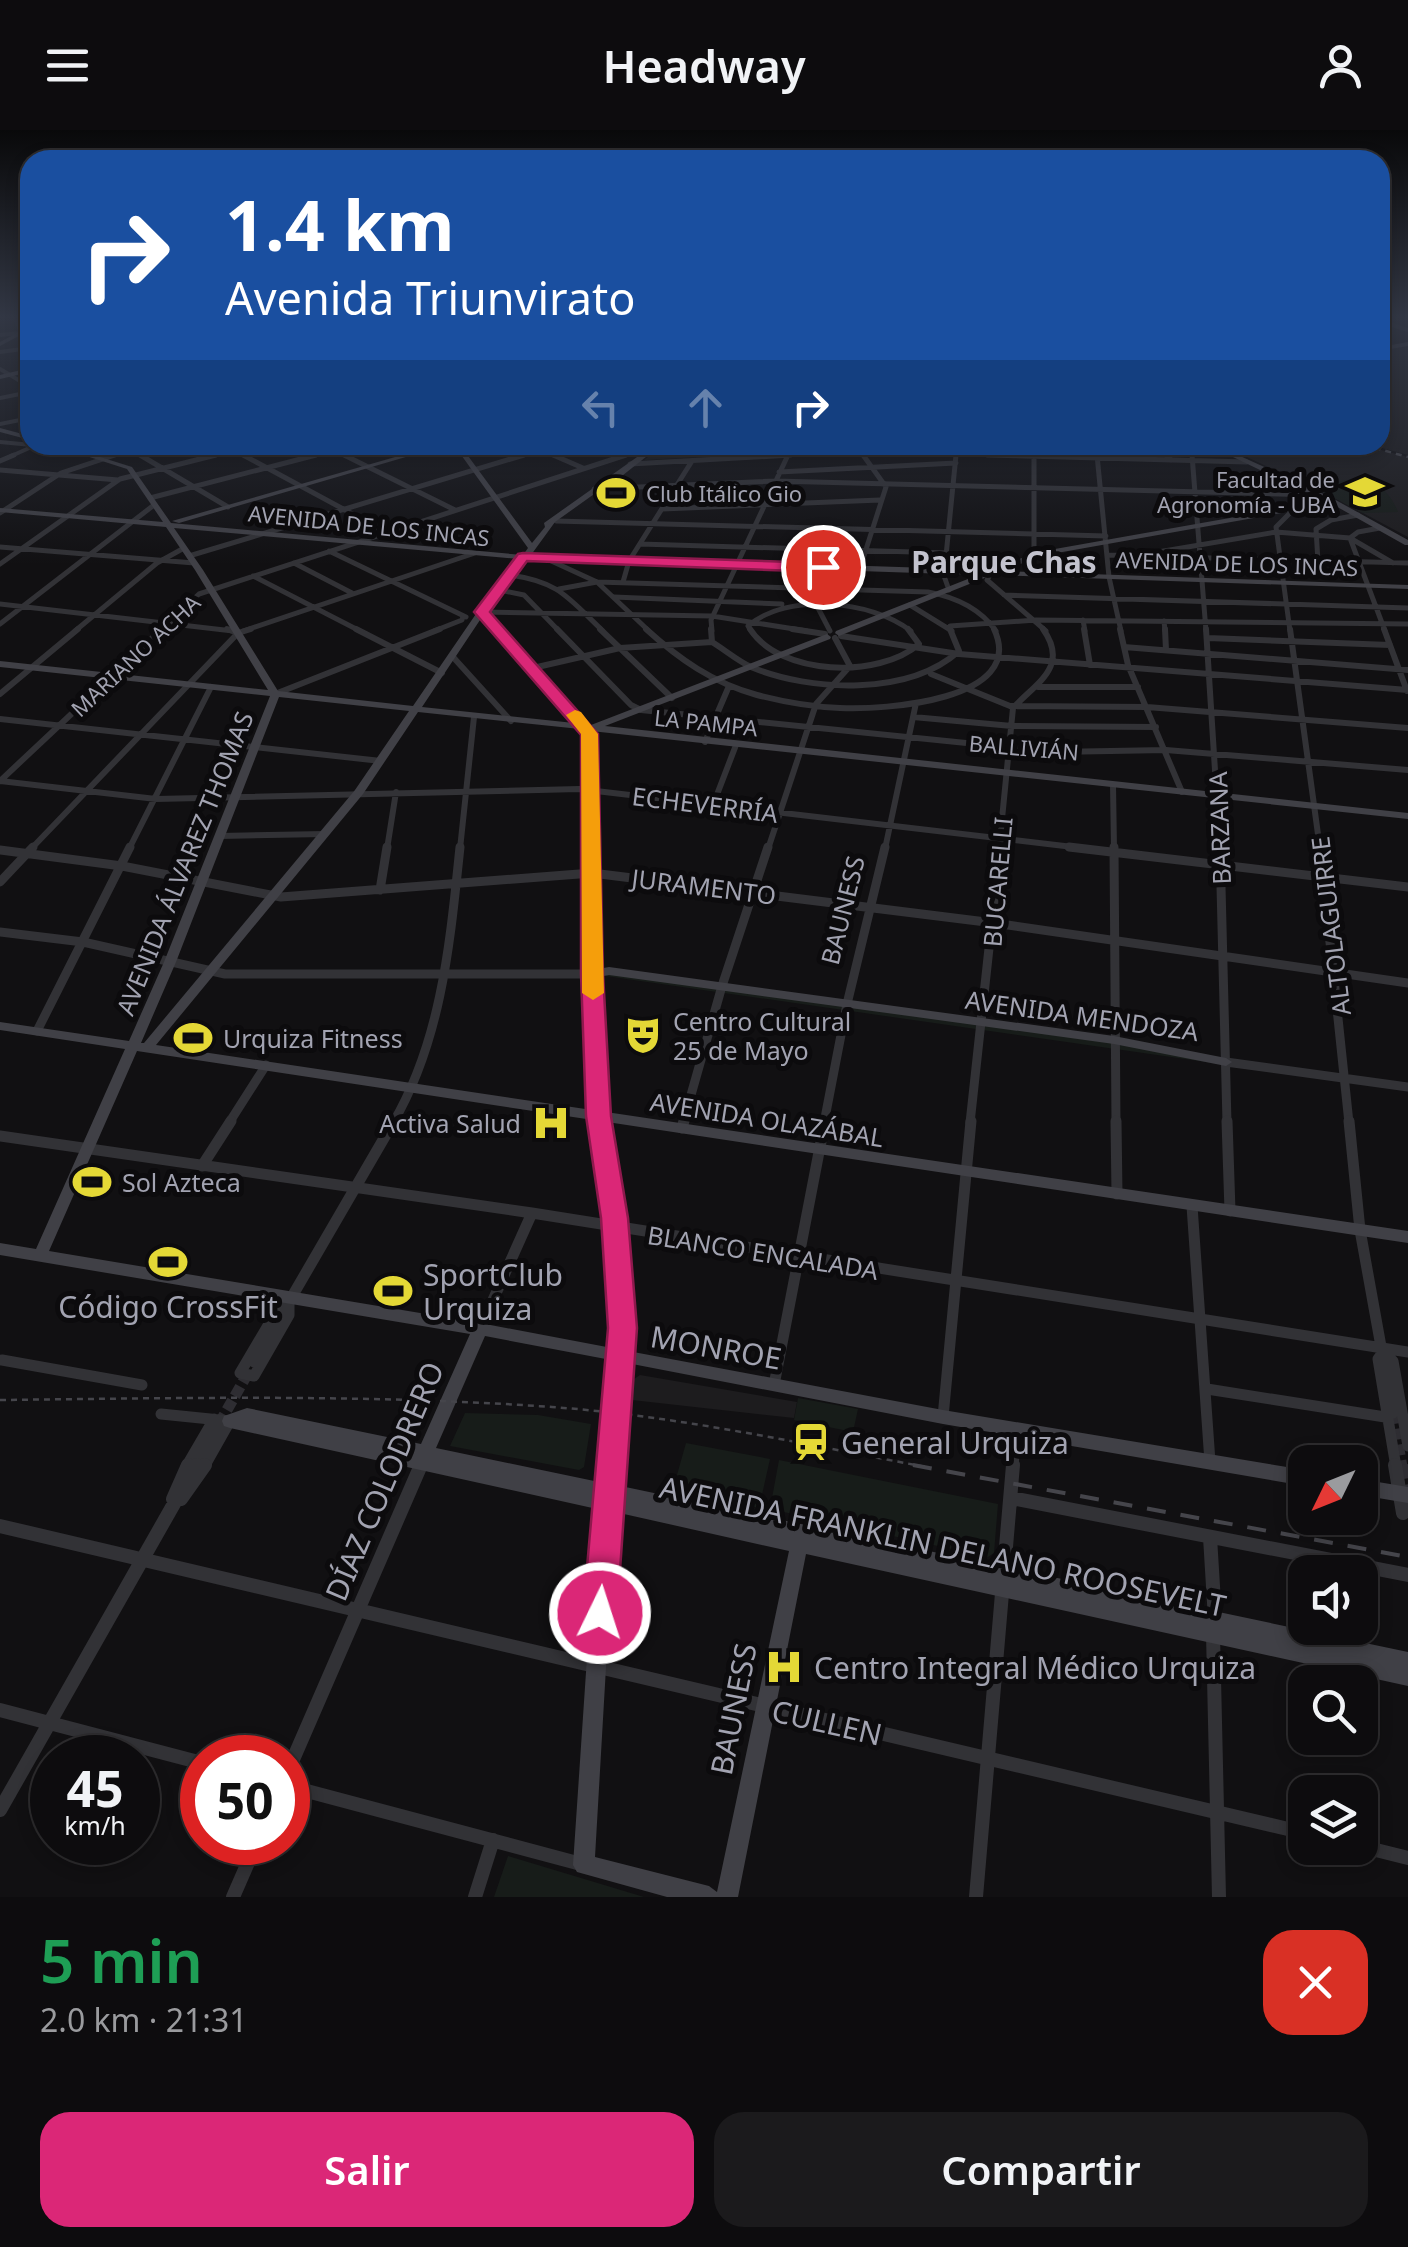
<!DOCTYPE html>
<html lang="es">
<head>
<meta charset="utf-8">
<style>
	:root { --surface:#0d0c0e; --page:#1b1a1c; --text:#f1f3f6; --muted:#9a9b9e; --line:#2d2c2e; --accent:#db2777 }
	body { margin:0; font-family:"Noto Sans",sans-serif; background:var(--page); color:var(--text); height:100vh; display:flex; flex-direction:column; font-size:38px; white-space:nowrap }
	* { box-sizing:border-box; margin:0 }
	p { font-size:32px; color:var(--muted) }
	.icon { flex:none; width:55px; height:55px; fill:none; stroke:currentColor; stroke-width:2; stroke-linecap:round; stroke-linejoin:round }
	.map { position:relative; height:1767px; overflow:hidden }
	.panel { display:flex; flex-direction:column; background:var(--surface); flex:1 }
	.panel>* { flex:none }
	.top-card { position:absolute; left:20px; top:20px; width:1370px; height:305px; border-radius:30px; box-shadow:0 5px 15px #0003,0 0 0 2px var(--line); background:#1a4fa0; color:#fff; overflow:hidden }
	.needle { width:65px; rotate:227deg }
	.buttons { position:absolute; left:1288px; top:1315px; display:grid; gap:20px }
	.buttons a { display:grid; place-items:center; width:90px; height:90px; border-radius:20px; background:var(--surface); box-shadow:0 5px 15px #0003,0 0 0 2px var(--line); font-size:50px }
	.speed { position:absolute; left:30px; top:1605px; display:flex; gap:20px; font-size:50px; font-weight:700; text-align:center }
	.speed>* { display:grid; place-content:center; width:130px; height:130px; border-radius:50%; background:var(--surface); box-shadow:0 5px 15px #0003,0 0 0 2px var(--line); line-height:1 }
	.speed small { font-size:25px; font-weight:400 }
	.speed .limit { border:15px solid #d22; background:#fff; color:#111 }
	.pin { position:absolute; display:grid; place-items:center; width:85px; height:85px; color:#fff; margin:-42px; border:5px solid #fff; border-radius:50%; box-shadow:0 2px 10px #0007 }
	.me { position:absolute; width:110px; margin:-55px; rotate:4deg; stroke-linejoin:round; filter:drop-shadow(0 0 8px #0008) }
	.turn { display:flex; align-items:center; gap:35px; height:210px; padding:0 40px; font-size:45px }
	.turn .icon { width:130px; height:130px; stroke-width:2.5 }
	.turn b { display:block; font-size:70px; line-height:85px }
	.lanes { display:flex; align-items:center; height:95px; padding:0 40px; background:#0003; justify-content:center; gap:50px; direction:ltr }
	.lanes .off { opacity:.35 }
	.round { display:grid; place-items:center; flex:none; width:105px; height:105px; border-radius:30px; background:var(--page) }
	.headline { display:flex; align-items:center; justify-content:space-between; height:170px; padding:0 40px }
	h1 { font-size:60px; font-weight:600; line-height:75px; color:#1e9e55 }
	.action { display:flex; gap:20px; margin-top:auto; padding:20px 40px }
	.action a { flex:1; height:115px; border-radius:30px; background:var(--accent); color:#fff; font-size:40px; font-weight:600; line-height:115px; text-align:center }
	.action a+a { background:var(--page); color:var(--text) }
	header { display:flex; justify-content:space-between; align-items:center; height:130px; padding:0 40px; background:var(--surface); font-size:45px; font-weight:600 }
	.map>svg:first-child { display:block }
</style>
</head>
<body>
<header><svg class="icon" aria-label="menu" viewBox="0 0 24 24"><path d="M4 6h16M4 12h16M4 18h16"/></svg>Headway<svg class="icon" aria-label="person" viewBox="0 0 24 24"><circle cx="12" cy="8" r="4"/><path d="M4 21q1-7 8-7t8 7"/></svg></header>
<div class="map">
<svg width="1408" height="1767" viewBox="0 0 1408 1767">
	<rect width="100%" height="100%" fill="#111012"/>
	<path fill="#1d1c1e" d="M 1408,216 L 1408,325 L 1371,315 L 1380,315 L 1380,221 Z
		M 664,315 L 850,315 L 852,319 L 644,330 Z
		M 1221,315 L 1362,315 L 1408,327 L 1408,407 L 1331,366 Z
		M 640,1245 L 797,1272 L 794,1288 L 632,1270 L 634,1249 Z"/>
	<path fill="#171c19" d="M 1345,350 C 1371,350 1388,356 1398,382 L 1363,383 L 1315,358 Z
		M 609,841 L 1114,910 L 1213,933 L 592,844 Z
		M 798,1268 L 858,1279 L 853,1302 L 794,1290 Z
		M 465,1283 L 538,1285 L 591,1294 L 584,1337 L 579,1340 L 450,1316 Z
		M 686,1313 L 770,1329 L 759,1378 L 673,1359 Z
		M 779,1330 L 998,1374 L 994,1423 L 988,1427 L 770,1379 Z
		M 508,1726 L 644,1767 L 494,1767 Z"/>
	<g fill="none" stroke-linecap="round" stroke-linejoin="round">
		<path stroke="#2e2d32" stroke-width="11" stroke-dasharray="11 5" stroke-linecap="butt" d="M 1393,1283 L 1402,1337
			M 219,1294 L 248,1243"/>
		<path stroke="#2e2d32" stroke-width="14" stroke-dasharray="14 6" stroke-linecap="butt" d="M 1402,1335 L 1408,1369"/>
		<path stroke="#323236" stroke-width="4" d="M 15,187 L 21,203 L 30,209
			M 1380,191 L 1408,200
			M 0,205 L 30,202
			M 0,222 L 30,218
			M 0,239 L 30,257
			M 0,268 L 30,262
			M 0,294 L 30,288
			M 0,312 L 32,315
			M 124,315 L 144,327
			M 225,315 L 248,327
			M 325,315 L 349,327
			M 531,315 L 559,327
			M 856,315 L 865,327
			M 1034,315 L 1034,327
			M 1096,315 L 1097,327
			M 1156,315 L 1168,327
			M 1191,315 L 1192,327
			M 9,327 L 36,315
			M 105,327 L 155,315
			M 206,327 L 254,315
			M 306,327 L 353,315
			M 516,327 L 556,315
			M 619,327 L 650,317
			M 748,327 L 855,321 L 1076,327
			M 956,327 L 957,315"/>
		<path stroke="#323236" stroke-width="5" d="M 140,325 L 228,377
			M 243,325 L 386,402
			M 344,325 L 455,380
			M 553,325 L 583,338
			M 987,325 L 1247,332
			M 1034,325 L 1034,426
			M 1097,325 L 1109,447 L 1121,501
			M 1166,325 L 1171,330
			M 1192,325 L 1206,501
			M 0,331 L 14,325
			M 630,334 L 791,325
			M 0,340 L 118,350
			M 779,342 L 956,333
			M 594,359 L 775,351 L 1318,365
			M 150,368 L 316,325
			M 662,379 L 880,370
			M 0,383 L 61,343 L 115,325
			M 556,391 L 1106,406
			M 1380,398 L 1358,402 L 1350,408 L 1385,501
			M 640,414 L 947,423
			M 0,417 L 194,433
			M 329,421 L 466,487
			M 1152,423 L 1276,402 L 1350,408 L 1393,433
			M 1107,425 L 1408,433
			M 189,426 L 524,325
			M 547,429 L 597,452
			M 1318,432 L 1316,399 L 1331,390 L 1358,385
			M 294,433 L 352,463
			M 0,434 L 120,349 L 216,325
			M 991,443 L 987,450 L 1046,501
			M 510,445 C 560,452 568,468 603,501
			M 253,446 L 360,501
			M 597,452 L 928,462 C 955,467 980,478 996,501
			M 597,452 L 649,501
			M 623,452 L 629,431 L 692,331
			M 559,459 L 597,452
			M 499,460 L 524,465 L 559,501
			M 949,460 L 944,446 L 956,325
			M 1004,465 L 1408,478
			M 614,467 L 782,474
			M 0,474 L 233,501
			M 910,475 L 952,501
			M 482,482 L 712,486 L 807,501
			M 1083,490 L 1085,501
			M 1164,491 L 1165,501
			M 0,494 L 154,375
			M 950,496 L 1036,490 L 1408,494
			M 75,501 L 157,433 L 184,418
			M 159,501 L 199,464 L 626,325
			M 243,501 L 475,423
			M 434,501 L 462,490 L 463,486
			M 712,501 L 711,490 L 788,325
			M 751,501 L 748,496 C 787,462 871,470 911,501
			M 830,501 L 817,476 L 861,435 L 886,357 L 863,325
			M 1290,501 L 1276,397 L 1294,379"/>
		<path stroke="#323236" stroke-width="6" d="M 227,499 L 238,503
			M 356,499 L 442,543
			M 557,499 L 631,575 L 641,580 L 1055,622 L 1166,620 L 1408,640
			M 600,499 L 672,568
			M 646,499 C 679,529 713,553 757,565 C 784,572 812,577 840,578 C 883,580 1028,571 994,499
			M 711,499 L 712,512 C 725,520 738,531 751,537 C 811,562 909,566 959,521 L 950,499
			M 750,499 C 780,546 879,549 919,514 L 908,499
			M 792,499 L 825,504
			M 1084,499 L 1090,535
			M 1120,499 L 1128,535 L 1182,662
			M 1165,499 L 1166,520
			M 1206,499 L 1220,719
			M 1290,499 L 1320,719
			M 1384,499 L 1407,561
			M 841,506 L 959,524 L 1408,560
			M 1208,508 L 1390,515
			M 1124,517 L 1408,540
			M 453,527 L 511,591
			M 533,538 L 620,518 L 712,512
			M 931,544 L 1010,576 L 1147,577 L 1408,598
			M 1038,557 L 1138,557
			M 0,564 L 78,499
			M 275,564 L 440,499
			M 913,587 L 1012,596 L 1156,597
			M 0,589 L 381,631
			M 705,612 L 729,556
			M 0,651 L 156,669 L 579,659 L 1090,719
			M 0,651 L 162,499
			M 1113,655 L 1114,719
			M 713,675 L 736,615
			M 220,706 L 325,704
			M 31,719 L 238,503 L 251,499
			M 129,719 L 211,557
			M 387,719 L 396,662
			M 460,719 L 474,587
			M 768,719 L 816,574 L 850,536 L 835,508
			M 885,719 L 916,573
			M 999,719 L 1013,578 C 1036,553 1070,537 1043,499"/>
		<path stroke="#323236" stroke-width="9" d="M 1069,717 L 1408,757
			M 1114,717 L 1116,993
			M 1220,717 L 1227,993
			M 1320,717 L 1349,993
			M 0,720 L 122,736 L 281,767 L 592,743 L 994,793 L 1408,853
			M 0,752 L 33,717
			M 380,760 L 387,717
			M 0,802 L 83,812 L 225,844 L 592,844
			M 37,901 L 130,717
			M 1226,932 L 1408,957
			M 229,993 L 266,935
			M 393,993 C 442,909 450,812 460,717
			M 683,993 L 722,856 L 768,717
			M 824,993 L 847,874 L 885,717
			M 970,993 L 1000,717"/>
		<path stroke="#323236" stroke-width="11" d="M 1116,991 L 1117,1064
			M 1227,991 L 1230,1081
			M 1349,991 L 1360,1100 L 1393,1283
			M 682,998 L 684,991
			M 0,1006 L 532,1083 L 1408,1222
			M 202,1036 L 231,991
			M 1192,1076 L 1210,1332
			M 289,1168 L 289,1185 L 254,1246 L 240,1243 L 276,1182 Z
			M 480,1199 L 532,1083
			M 2,1230 L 142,1255
			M 254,1232 L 394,991
			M 774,1255 L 825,991
			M 1207,1259 L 1385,1287
			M 161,1284 L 230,1291 L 204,1337
			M 943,1287 L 971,991
			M 186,1337 L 214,1289
			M 194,1337 L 218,1295
			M 1013,1337 L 1016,1299
			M 1396,1337 L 1378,1229 L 1383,1222 L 1393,1231 L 1408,1316"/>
		<path stroke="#323236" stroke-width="14" d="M 1395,1335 L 1403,1383
			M 1011,1368 L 1408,1445
			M 173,1369 L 188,1335
			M 181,1369 L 205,1335
			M 0,1396 L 1305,1703
			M 1210,1407 L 1215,1489
			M 1213,1504 L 1219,1767
			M 0,1580 L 202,1633
			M 288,1641 L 421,1335
			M 288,1656 L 581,1734
			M 0,1680 L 196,1335
			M 1360,1716 L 1408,1728
			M 233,1767 L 257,1712
			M 475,1767 L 493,1710
			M 976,1767 L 1013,1335"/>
		<path fill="#404046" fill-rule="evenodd" d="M 30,196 L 30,200 L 0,216 L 0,212 Z
			M 1408,212 L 1408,216 L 1380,221 L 1380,217 Z
			M 30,238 L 30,242 L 0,249 L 0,245 Z
			M 0,298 L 30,306 L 30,310 L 0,302 Z
			M 52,315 L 62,315 L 132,337 L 171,393 L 523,425 L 528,418 L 454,315 L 460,315 L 532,413 L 545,397 L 544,393 L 654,315 L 661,315 L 608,357 L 604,357 L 555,392 L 531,425 L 990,440 L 1038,422 L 1325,371 L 1208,315 L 1216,315 L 1332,368 L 1408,410 L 1408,415 L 1405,415 L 1332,374 L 1040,426 L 1003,441 L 1408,455 L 1408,459 L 992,445 L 839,506 L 835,503 L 836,501 L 978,445 L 527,430 L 486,482 L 586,594 L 591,595 L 827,504 L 831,507 L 830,509 L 605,596 L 1408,683 L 1408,689 L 591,601 L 594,604 L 598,839 L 609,837 L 1114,906 L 1226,928 L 1232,932 L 1226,936 L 1114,914 L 609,845 L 598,847 L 606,982 L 1408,1101 L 1408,1113 L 607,992 L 621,1088 L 630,1198 L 628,1221 L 943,1280 L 1305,1340 L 1305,1356 L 943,1294 L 627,1233 L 616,1355 L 1408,1522 L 1408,1556 L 806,1424 L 738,1767 L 667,1767 L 577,1742 L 573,1735 L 597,1379 L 230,1298 L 224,1296 L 222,1291 L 224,1286 L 247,1278 L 421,1314 L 470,1204 L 0,1125 L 0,1113 L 36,1119 L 125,919 L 0,900 L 0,892 L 129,911 L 164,832 L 270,566 L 0,537 L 0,531 L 268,560 L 195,440 L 166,397 L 0,382 L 0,378 L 163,392 L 127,339 ZM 174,398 L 519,429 L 480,478 L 413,576 L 278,561 L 203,440 ZM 482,487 L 574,593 L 422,577 ZM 279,567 L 409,581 L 355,660 L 144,913 L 141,913 L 176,832 ZM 418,582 L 580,599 L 584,604 L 586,844 L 592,980 L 156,915 L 363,664 ZM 137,921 L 593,990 L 607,1088 L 614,1198 L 612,1218 L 480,1193 L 49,1121 ZM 485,1206 L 611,1230 L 599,1352 L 436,1318 ZM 615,1382 L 789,1421 L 717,1762 L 709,1756 L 595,1727 Z
			M 437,315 L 447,315 L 179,393 L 172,391 Z
			M 1360,1349 L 1408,1357 L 1408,1373 L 1360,1365 Z"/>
		<path stroke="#45454b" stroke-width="2.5" stroke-dasharray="6 5" stroke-linecap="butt" d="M 1364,315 L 1408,327
			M 0,1270 C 184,1268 369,1264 552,1277 C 678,1286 803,1314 926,1337"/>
		<path stroke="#45454b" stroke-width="4" stroke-dasharray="19 15" stroke-linecap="butt" d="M 913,1335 L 1408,1427"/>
	</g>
	<linearGradient id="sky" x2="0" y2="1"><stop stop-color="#09090a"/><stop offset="0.43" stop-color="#323744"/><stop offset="1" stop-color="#323744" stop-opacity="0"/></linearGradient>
	<rect width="1408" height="435" fill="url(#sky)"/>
	<path fill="#db2777" stroke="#8e194d" stroke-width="2.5" d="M 523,423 L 823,433 L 831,437 L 823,442 L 527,431 L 490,482 L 598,604 L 603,844 L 611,986 L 628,1088 L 637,1198 L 617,1483 L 612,1495 L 600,1499 L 588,1495 L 583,1483 L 608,1198 L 601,1088 L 586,986 L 581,844 L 581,605 L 474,482 L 518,424 Z"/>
	<path fill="#f59e0b" d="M 575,580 L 581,582 L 598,604 L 604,863 L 593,870 L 582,863 L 581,604 L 566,585 Z"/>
	<defs>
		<g id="university-bare" transform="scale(3)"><path d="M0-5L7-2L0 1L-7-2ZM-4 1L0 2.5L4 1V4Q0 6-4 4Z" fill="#e4d836" stroke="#0c0b0d" stroke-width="2.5" paint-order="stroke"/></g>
		<g id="stadium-bare" transform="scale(3)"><path d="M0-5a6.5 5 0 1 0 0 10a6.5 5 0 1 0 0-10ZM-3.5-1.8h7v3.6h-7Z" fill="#e4d836" stroke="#0c0b0d" stroke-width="2.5" paint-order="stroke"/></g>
		<g id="theatre-bare" transform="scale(3)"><path d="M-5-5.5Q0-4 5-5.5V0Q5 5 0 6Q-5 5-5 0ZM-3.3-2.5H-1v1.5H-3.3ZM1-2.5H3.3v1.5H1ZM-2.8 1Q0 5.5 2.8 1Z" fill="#e4d836" stroke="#0c0b0d" stroke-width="2.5" paint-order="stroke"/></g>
		<g id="hospital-bare" transform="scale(3)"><path d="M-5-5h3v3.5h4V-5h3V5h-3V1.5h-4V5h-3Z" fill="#e4d836" stroke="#0c0b0d" stroke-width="2.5" paint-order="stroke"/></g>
		<g id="station-bare" transform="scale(3)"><path d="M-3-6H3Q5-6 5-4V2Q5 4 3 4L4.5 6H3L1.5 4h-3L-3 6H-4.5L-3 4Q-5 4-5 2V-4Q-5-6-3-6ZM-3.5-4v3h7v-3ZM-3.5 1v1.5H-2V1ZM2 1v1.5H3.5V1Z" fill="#e4d836" stroke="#0c0b0d" stroke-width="2.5" paint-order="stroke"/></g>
	</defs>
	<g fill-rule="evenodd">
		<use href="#university-bare" x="1365" y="362"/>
		<use href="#stadium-bare" x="616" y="363"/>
		<use href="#theatre-bare" x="643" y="905"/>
		<use href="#stadium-bare" x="193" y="908"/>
		<use href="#hospital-bare" x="551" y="993"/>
		<use href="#stadium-bare" x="92" y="1052"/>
		<use href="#stadium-bare" x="168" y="1132"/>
		<use href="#stadium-bare" x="393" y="1161"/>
		<use href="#station-bare" x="811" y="1312"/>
		<use href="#hospital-bare" x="784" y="1537"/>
	</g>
	<g text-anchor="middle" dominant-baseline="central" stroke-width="10" stroke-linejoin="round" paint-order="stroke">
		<g font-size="22" fill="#a2a3b1" stroke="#0c0b0d" text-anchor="end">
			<text x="1335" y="349">Facultad de<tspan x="1335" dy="25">Agronomía - UBA</tspan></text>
			<text x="646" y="363" text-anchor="start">Club Itálico Gio</text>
		</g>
		<g font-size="22" fill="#a2a3b1" stroke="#0c0b0d">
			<text transform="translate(369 395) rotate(6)">AVENIDA DE LOS INCAS</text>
			<text transform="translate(1237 433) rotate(2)">AVENIDA DE LOS INCAS</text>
			<text transform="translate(135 525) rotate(-43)">MARIANO ACHA</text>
			<text transform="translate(706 592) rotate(6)">LA PAMPA</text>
			<text transform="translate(1024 617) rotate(5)">BALLIVIÁN</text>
		</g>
		<g font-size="25" fill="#a2a3b1" stroke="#0c0b0d">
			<text transform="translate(705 674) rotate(7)">ECHEVERRÍA</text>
			<text transform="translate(1219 698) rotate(-92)">BARZANA</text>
			<text transform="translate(184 733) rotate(-68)">AVENIDA ÁLVAREZ THOMAS</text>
			<text transform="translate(997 752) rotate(-85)">BUCARELLI</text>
			<text transform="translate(704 756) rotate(7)">JURAMENTO</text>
			<text transform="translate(842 780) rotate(-76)">BAUNESS</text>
			<text transform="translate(1330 796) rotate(-97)">ALTOLAGUIRRE</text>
			<text transform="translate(1082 885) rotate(8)">AVENIDA MENDOZA</text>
			<text transform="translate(767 989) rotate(9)">AVENIDA OLAZÁBAL</text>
			<text transform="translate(763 1122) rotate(9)">BLANCO ENCALADA</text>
		</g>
		<g font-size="25" fill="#a2a3b1" stroke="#0c0b0d" text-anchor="start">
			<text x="673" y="891">Centro Cultural<tspan x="673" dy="29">25 de Mayo</tspan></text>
			<text x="223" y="908">Urquiza Fitness</text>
			<text x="521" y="993" text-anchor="end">Activa Salud</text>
			<text x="122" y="1052">Sol Azteca</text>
		</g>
		<g font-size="30" font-weight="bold" fill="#c3c3ce" stroke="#0c0b0d">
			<text x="1004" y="431">Parque Chas</text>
		</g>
		<g font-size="30" fill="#a2a3b1" stroke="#0c0b0d" text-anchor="start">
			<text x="423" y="1144">SportClub<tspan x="423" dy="34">Urquiza</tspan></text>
			<text x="168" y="1176" text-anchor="middle">Código CrossFit</text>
			<text x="841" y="1312">General Urquiza</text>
			<text x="814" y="1537">Centro Integral Médico Urquiza</text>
		</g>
		<g font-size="30" fill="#a2a3b1" stroke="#0c0b0d">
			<text transform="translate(716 1217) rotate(10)">MONROE</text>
			<text transform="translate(384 1351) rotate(-67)">DÍAZ COLODRERO</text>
			<text transform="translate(943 1416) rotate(12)">AVENIDA FRANKLIN DELANO ROOSEVELT</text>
			<text transform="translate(733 1579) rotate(-79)">BAUNESS</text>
			<text transform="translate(827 1592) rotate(13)">CULLEN</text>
		</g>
	</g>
</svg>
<div class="buttons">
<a><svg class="needle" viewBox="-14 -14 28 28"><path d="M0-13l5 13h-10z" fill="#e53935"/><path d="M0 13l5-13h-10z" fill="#9a9b9e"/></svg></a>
<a><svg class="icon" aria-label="sound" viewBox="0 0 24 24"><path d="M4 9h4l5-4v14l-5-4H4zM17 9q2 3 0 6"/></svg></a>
<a><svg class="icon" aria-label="search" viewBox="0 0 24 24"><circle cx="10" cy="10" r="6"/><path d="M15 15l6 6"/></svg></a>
<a><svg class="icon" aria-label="layers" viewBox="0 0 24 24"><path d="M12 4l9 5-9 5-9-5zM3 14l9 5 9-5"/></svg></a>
</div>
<div class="speed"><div>45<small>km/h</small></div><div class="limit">50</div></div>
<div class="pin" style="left:823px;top:437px;background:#d93025"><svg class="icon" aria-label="arrive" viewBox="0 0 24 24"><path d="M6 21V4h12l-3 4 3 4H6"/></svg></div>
<svg class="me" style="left:600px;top:1483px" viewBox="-20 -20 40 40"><circle r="17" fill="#db2777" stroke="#fff" stroke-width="3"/><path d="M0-11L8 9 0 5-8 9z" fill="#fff"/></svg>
<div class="top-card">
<div class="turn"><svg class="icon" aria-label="right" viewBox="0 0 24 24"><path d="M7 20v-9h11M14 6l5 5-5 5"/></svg><div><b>1.4 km</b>Avenida Triunvirato</div></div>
<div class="lanes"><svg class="icon off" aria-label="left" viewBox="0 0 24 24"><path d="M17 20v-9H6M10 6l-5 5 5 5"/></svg><svg class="icon off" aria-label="ahead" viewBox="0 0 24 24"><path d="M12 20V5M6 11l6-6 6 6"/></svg><svg class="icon" aria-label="right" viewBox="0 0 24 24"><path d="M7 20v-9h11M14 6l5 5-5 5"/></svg></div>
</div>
</div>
<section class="panel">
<div class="headline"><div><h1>5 min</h1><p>2.0 km · 21:31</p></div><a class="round" style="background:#d93025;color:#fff"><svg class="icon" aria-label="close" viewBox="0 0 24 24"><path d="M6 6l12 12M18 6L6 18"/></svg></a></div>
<div class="action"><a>Salir</a><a>Compartir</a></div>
</section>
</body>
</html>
